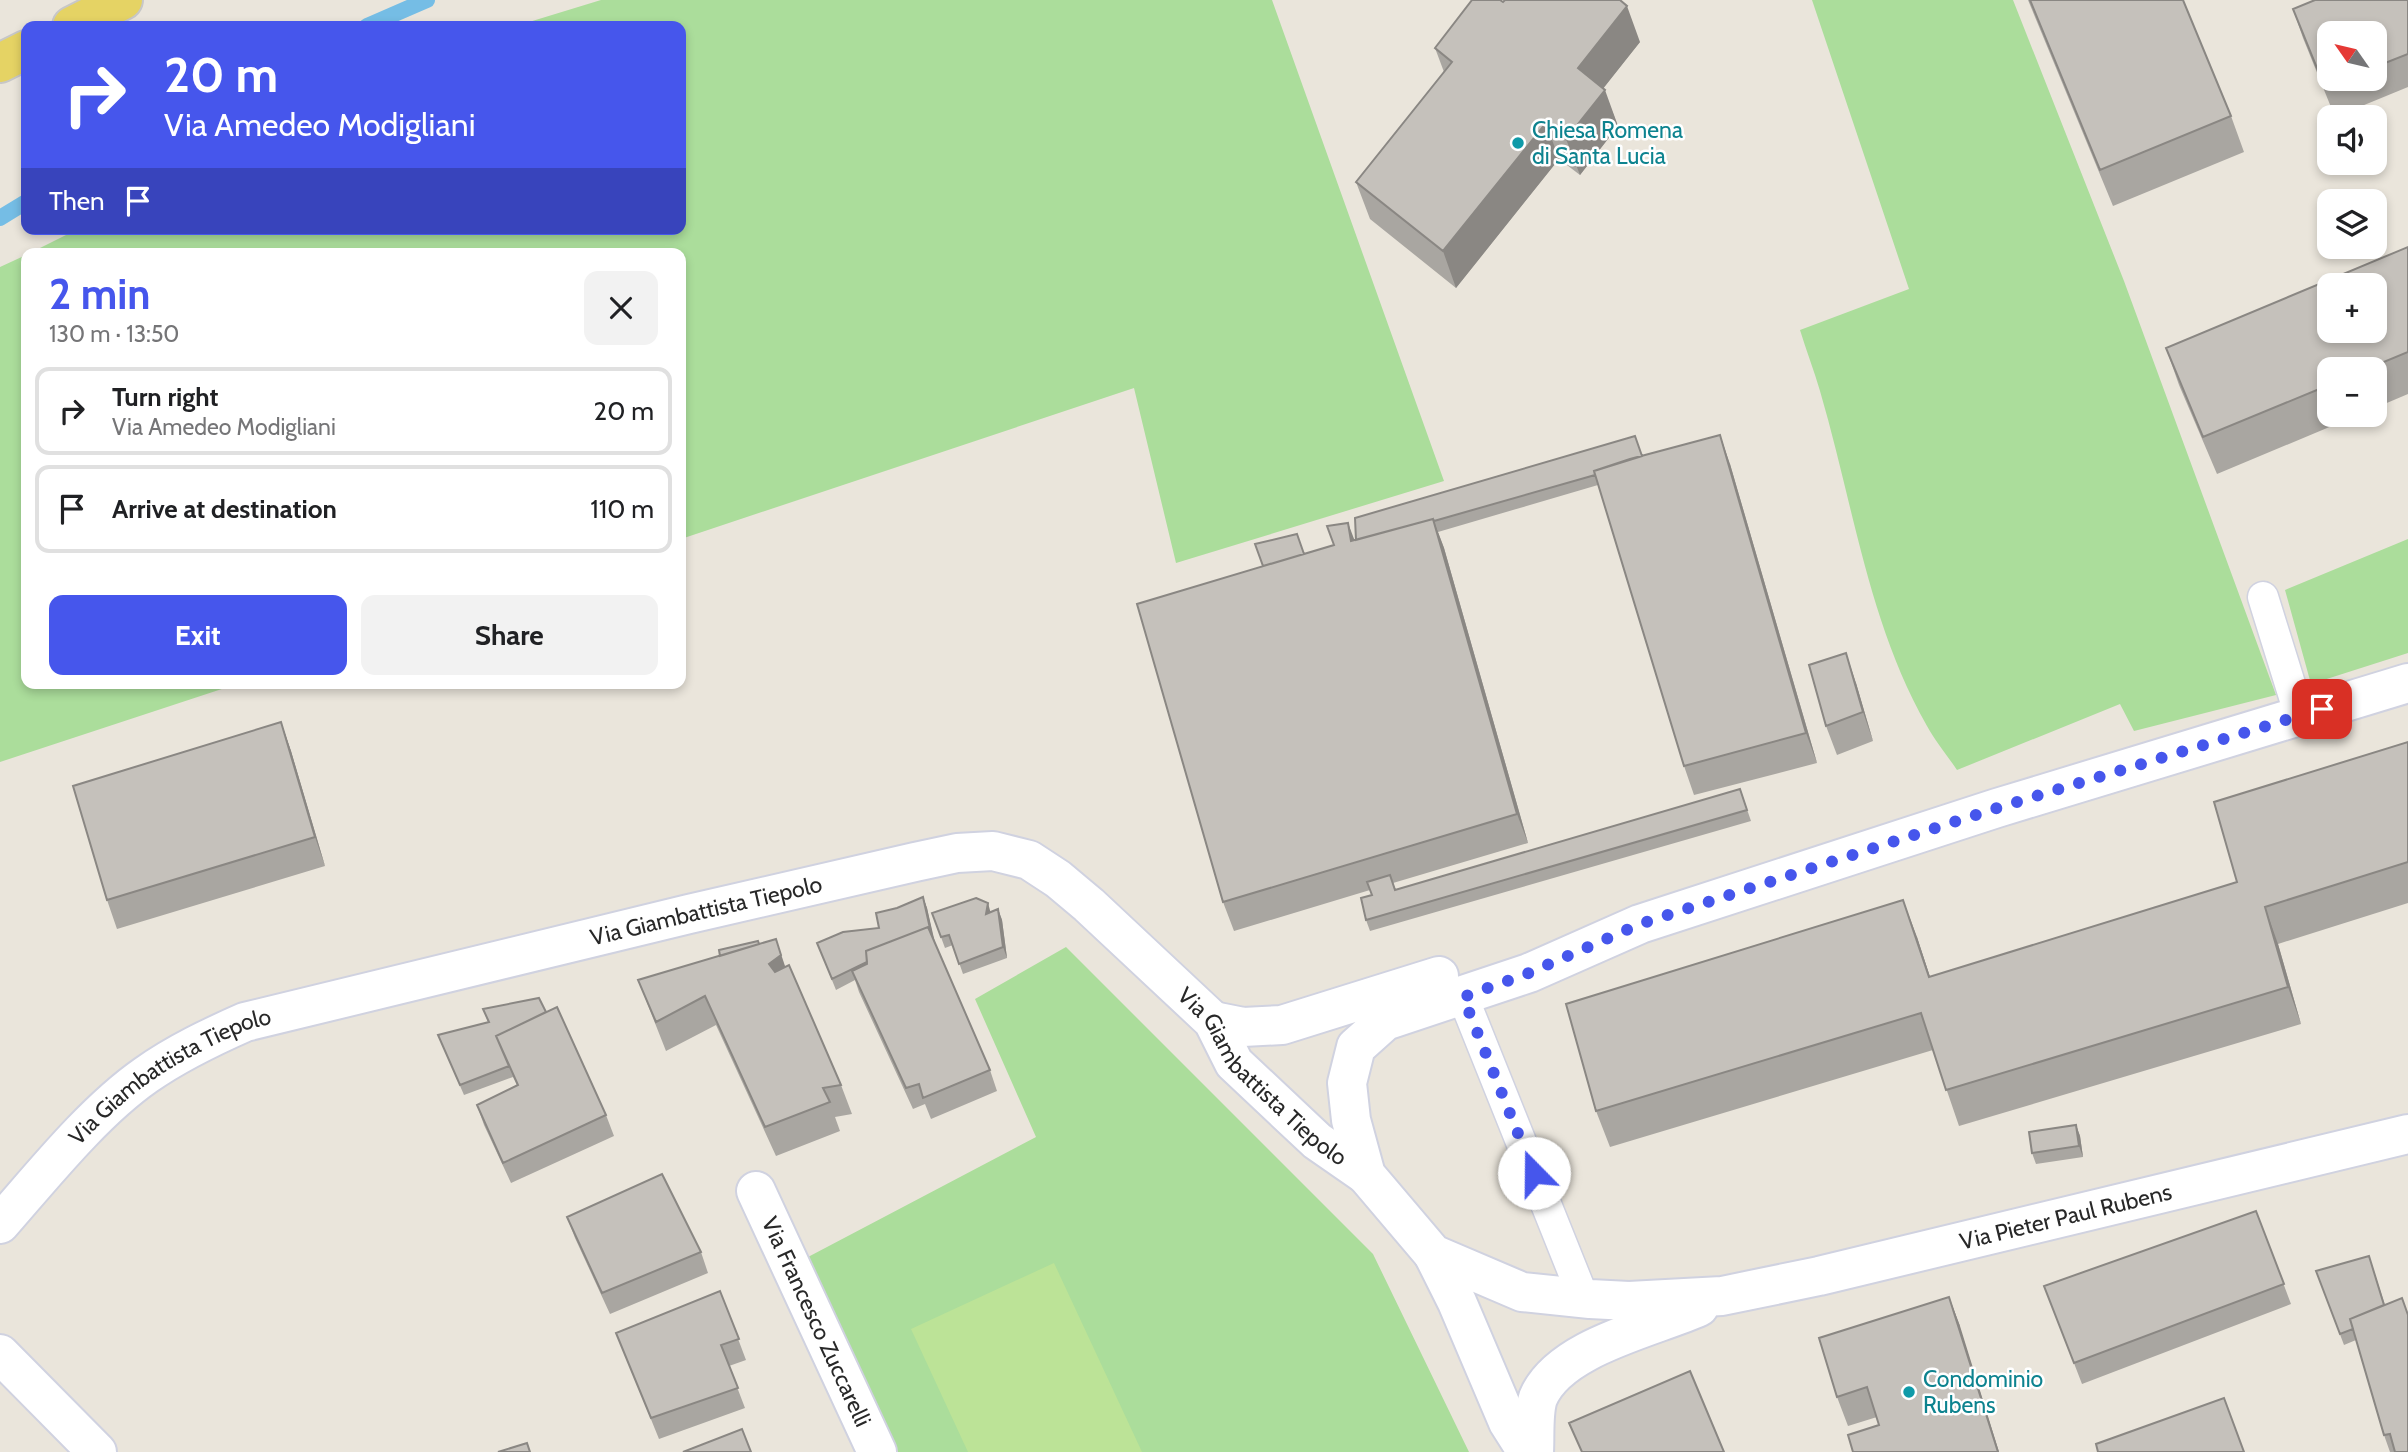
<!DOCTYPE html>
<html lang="en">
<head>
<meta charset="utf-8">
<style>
	:root { --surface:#fff; --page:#f2f2f2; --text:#202124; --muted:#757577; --line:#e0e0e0; --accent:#4656ec }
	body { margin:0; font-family:Cabin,sans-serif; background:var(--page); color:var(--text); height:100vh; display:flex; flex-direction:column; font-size:26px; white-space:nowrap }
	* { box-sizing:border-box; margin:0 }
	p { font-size:23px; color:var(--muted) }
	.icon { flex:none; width:38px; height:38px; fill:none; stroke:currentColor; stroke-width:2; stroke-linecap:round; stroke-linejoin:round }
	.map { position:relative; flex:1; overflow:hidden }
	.sheet { position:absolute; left:21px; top:248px; width:665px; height:441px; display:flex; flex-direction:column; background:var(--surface); border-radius:14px; box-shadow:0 4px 10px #0003 }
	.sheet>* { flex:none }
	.top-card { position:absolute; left:21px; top:21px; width:665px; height:214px; border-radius:14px; box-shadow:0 4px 10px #0003; background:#4656ec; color:#fff; overflow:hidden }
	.needle { width:46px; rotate:304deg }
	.fabs { position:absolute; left:2317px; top:21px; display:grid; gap:14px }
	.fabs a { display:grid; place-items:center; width:70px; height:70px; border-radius:14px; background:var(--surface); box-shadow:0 4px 10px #0003; font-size:35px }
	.pin { position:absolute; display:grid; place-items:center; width:60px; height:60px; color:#fff; margin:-30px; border-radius:14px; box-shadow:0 4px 10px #0006 }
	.me { position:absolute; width:77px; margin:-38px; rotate:338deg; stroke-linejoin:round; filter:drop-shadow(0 0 5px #0008) }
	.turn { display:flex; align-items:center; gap:24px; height:147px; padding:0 28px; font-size:32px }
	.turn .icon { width:91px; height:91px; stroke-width:2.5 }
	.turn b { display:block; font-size:49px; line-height:60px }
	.then { display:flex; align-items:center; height:66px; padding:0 28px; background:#0003; gap:14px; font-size:26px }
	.round { display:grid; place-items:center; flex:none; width:74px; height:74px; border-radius:14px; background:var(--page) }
	.overview { display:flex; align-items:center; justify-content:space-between; height:119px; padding:0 28px }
	h1 { font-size:42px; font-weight:700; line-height:52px; color:var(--accent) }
	.button { display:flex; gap:14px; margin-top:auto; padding:14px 28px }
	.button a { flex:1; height:80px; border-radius:14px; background:var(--accent); color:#fff; font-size:28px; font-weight:700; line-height:80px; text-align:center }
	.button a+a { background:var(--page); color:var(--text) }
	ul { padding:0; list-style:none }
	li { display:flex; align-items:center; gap:21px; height:88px; margin:0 14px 10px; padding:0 14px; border:4px solid var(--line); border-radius:14px }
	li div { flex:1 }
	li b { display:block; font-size:26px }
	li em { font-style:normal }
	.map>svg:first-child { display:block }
</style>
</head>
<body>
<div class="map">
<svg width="2408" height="1452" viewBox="0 0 2408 1452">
	<rect width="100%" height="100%" fill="#eae5db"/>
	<path fill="#abdd9b" d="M 601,0 L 1272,0 L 1444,481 L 1176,563 L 1134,388 L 681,539 L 681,254 L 28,254 L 78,229 L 681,229 L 681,26 L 516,26 Z
		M 1812,0 L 2013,0 L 2124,281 L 2276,695 L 2134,731 L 2120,704 L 1957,770 C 1947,755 1935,741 1927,726 C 1868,622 1853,503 1820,391 C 1814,370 1806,350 1800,330 L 1909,289 Z
		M 26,255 L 26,684 L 237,684 L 0,762 L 0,267 Z
		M 2408,539 L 2408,653 L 2311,684 L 2285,590 Z
		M 1066,947 L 1373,1254 L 1469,1452 L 879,1452 L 789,1267 L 1036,1137 L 975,999 Z"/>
	<path fill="#bce397" d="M 1054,1263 L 1142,1452 L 968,1452 L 911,1329 Z"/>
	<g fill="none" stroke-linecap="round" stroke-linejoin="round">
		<path stroke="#75bde5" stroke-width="16" d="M 367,26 L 427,0
			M 0,218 L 26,202"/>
		<g stroke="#d0d2e0" stroke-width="33">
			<path id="service" d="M 2263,597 L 2300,716
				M 1463,997 L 1584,1299"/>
		</g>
		<g stroke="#d0d2e0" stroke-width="42">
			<g id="minor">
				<path id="s1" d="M 2408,683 L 1997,808 L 1640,924 L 1529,973 L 1385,1021 L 1356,1047 L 1347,1083 L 1351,1120 L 1366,1175 L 1433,1254 L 1522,1292 L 1590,1299 L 1629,1301 L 1722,1296 L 1819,1276 L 2408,1134"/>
				<path d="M 1213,1021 L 1243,1027 L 1282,1025 L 1439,976"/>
				<path id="s2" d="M 756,1191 L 877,1452"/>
				<path id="s3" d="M 0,1224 C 43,1175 93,1112 146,1075 C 177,1053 211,1037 245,1022 L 689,914 L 915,862 L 957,853 L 993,851 L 1029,860 L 1058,879 L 1089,905 L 1213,1021 L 1234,1063 L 1317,1141 L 1366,1175"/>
				<path d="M 1433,1254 L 1457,1302 L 1508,1422 L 1527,1452"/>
				<path d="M 0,1354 L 97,1452"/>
				<path d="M 1534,1452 C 1535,1436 1533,1413 1538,1398 C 1559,1347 1652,1328 1699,1307"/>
			</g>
		</g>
		<g stroke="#c7c7c7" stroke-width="42">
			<path id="primary" d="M 72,26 L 123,0
				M 0,63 L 26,50"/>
		</g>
		<use href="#service" stroke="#fff" stroke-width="30"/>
		<use href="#minor" stroke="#fff" stroke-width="38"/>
		<use href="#primary" stroke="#e5d364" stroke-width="38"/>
	</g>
	<path fill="#a9a6a1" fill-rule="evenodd" d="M 2028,0 L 2183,0 L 2231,116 L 2244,152 L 2113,206 Z
		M 2408,0 L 2408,87 L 2335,117 L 2303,38 L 2293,9 ZM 2375,33 L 2375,79 L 2329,79 Z
		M 1503,2 L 1640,42 L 1603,88 L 1618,126 L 1580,175 L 1559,159 L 1456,288 L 1370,219 L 1356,182 L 1444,72 L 1435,48 Z
		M 2408,247 L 2408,394 L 2375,408 L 2375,369 L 2329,369 L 2329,415 L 2358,415 L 2217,474 L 2179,385 L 2166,348 Z
		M 1642,456 L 1730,464 L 1817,763 L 1694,795 L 1684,766 L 1598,485 L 1438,532 L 1444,548 L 1528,843 L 1393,883 L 1396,890 L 1740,789 L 1751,821 L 1370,931 L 1366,920 L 1372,895 L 1370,890 L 1234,931 L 1223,902 L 1263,566 Z
		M 1856,683 L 1873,741 L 1837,755 L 1826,726 Z
		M 281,722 L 291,751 L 325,866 L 117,929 L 107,900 Z
		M 2408,742 L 2408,903 L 2278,944 L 2301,1024 L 1959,1126 L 1933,1050 L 1610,1147 L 1596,1111 L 1917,937 L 1930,977 L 2237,882 Z
		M 923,897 L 927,908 L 934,941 L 990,1070 L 997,1091 L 931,1119 L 925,1104 L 913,1109 L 859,992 L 855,980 L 836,990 L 821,953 L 879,928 L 897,908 Z
		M 998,909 L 1002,920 L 1007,958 L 963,974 L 953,945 L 945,948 L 932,913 L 991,912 Z
		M 759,944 L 786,967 L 841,1085 L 852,1114 L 835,1117 L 840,1131 L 776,1156 L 716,1025 L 666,1051 L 638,980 Z
		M 483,1009 L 546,1012 L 606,1115 L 614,1136 L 511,1183 L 484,1125 L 477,1105 L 517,1085 L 513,1077 L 464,1095 L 438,1035 L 488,1022 Z
		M 2076,1125 L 2080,1136 L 2083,1157 L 2036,1164 L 2032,1153 Z
		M 2256,1211 L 2291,1304 L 2082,1384 L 2052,1306 Z
		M 567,1217 L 701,1252 L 708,1273 L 610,1314 L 575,1238 Z
		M 2369,1256 L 2385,1305 L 2408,1452 L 2390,1452 L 2384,1435 L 2356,1340 L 2344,1345 L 2316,1271 Z
		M 720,1291 L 746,1360 L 729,1366 L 745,1408 L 659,1439 L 616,1333 Z
		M 1949,1297 L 1960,1326 L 1879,1425 L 1877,1417 L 1848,1426 L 1837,1397 Z"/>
	<path fill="#8a8783" d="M 1627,6 L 1640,42 L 1591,104 L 1578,68 Z
		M 1605,90 L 1618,126 L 1580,175 L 1566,139 Z
		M 1546,123 L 1559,159 L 1456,288 L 1443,251 Z
		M 1720,435 L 1730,464 L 1817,763 L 1806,733 Z
		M 1433,519 L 1444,548 L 1528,843 L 1517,814 Z
		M 1348,523 L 1359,552 L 1351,541 Z
		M 1846,653 L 1856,683 L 1873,741 L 1863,712 Z
		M 281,722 L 291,751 L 325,866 L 315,837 Z
		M 923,897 L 927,908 L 936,947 L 932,937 Z
		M 1903,900 L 1917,937 L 1942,1014 L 1929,977 Z
		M 988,903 L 991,914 L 986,914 Z
		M 2265,907 L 2278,944 L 2301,1024 L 2288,987 Z
		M 998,909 L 1002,920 L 1007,958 L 1003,947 Z
		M 776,939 L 791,984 L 780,993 L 769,964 Z
		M 2076,1125 L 2080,1136 L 2083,1157 L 2079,1146 Z
		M 1949,1297 L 1960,1326 L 1999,1452 L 1998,1452 Z"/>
	<path fill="#c5c1bb" stroke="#8a8783" stroke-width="2" fill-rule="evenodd" d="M 1472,0 L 1500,0 L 1503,2 L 1505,0 L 1620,0 L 1627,6 L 1578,68 L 1605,90 L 1566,139 L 1546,123 L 1443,251 L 1356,182 L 1452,62 L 1435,48 Z
		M 2030,0 L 2183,0 L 2231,116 L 2100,170 Z
		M 2315,0 L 2408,0 L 2408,54 L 2375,67 L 2375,33 L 2329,33 L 2329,79 L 2347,79 L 2325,88 L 2293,9 Z
		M 2408,247 L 2408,352 L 2367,369 L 2329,369 L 2329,385 L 2203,437 L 2166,348 ZM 2329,285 L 2375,285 L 2375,331 L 2329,331 Z
		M 1720,435 L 1806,733 L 1684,766 L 1594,471 L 1630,459 Z
		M 1635,436 L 1642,456 L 1594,471 L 1595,475 L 1434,521 L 1433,519 L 1356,540 L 1355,518 Z
		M 1433,519 L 1517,814 L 1223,902 L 1137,604 L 1334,545 L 1327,526 L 1348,523 L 1351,541 Z
		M 1297,534 L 1304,554 L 1263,566 L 1255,544 Z
		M 1846,653 L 1863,712 L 1826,726 L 1809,665 Z
		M 281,722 L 315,837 L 107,900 L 73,786 Z
		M 2408,742 L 2408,862 L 2265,907 L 2288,987 L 1946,1090 L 1921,1013 L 1596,1111 L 1566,1004 L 1903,900 L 1929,977 L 2237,882 L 2214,802 Z
		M 1740,789 L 1747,810 L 1366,920 L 1361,898 L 1372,895 L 1367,882 L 1390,875 L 1395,890 Z
		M 923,897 L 931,933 L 928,927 L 866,951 L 867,962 L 832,979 L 817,943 L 843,932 L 879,928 L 876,913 L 897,908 Z
		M 976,898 L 988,903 L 986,914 L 998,909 L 1003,947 L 959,964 L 949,935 L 941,937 L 932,913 Z
		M 928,927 L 990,1070 L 923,1098 L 919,1084 L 906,1088 L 852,971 L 867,964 L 866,951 Z
		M 776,939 L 781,955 L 769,964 L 775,972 L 789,965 L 841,1085 L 823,1088 L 830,1102 L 765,1127 L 705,996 L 656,1022 L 638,980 Z
		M 758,941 L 759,944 L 720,956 L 719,950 Z
		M 539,998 L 546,1012 L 496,1036 L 509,1066 L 460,1085 L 438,1035 L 489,1022 L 483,1009 Z
		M 557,1007 L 606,1115 L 503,1163 L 477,1105 L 518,1085 L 496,1036 Z
		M 2076,1125 L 2079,1146 L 2032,1153 L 2029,1132 Z
		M 662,1174 L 701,1252 L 602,1293 L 567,1217 Z
		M 2256,1211 L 2284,1284 L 2074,1363 L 2044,1286 Z
		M 2369,1256 L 2384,1305 L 2350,1319 L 2353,1329 L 2340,1334 L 2316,1271 Z
		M 720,1291 L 739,1339 L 721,1345 L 738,1388 L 651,1418 L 616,1333 Z
		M 1949,1297 L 1998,1452 L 1853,1452 L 1848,1435 L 1879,1425 L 1867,1387 L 1837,1397 L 1819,1338 Z
		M 2402,1298 L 2408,1315 L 2408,1452 L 2395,1452 L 2390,1434 L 2384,1435 L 2350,1319 Z
		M 1690,1371 L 1724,1452 L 1582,1452 L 1569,1423 Z
		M 2224,1398 L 2244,1452 L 2098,1452 L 2096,1444 Z
		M 742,1429 L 751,1452 L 683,1452 Z
		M 527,1443 L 530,1452 L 498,1452 Z"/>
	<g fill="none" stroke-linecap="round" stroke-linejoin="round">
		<path stroke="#4656ec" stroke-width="12" stroke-dasharray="0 21.6" d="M 1534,1173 L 1463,997 L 1529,973 L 1640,924 L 1997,808 L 2322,709"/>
	</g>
	<g fill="#0f9aa8" stroke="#fff" stroke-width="2.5">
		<circle cx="1518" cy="143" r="7"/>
		<circle cx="1909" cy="1392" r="7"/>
	</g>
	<g text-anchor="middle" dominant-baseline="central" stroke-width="5" stroke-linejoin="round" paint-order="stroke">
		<g font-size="23" fill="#0d838f" stroke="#fff" text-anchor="start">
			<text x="1532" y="130">Chiesa Romena<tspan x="1532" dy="26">di Santa Lucia</tspan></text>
			<text x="1923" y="1379">Condominio<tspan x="1923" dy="26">Rubens</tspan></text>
		</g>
		<g font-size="23" fill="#282828" stroke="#fff">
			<text stroke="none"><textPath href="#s3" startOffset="796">Via Giambattista Tiepolo</textPath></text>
			<text stroke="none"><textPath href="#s3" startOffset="1447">Via Giambattista Tiepolo</textPath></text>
			<text stroke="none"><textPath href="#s3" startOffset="229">Via Giambattista Tiepolo</textPath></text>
			<text stroke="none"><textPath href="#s1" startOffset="2002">Via Pieter Paul Rubens</textPath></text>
			<text stroke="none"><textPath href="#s2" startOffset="144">Via Francesco Zuccarelli</textPath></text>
		</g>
	</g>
</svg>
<div class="fabs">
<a><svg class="needle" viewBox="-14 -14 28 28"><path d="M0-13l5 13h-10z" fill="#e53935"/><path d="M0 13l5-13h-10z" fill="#757577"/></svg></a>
<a><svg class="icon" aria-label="sound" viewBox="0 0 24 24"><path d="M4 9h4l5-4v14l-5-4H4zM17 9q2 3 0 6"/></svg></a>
<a><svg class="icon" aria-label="layers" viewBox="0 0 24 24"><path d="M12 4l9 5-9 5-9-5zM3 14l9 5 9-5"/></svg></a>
<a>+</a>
<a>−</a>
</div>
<div class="pin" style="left:2322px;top:709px;background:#d93025"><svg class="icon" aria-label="arrive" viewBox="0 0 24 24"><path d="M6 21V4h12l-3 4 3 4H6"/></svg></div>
<svg class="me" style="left:1534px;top:1173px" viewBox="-20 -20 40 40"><circle r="19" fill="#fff"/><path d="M0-13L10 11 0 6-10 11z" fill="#4656ec"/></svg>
<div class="top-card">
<div class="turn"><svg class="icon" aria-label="right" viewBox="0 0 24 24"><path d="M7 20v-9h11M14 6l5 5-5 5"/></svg><div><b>20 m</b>Via Amedeo Modigliani</div></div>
<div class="then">Then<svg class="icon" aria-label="arrive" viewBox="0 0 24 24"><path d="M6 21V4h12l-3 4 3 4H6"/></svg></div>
</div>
<section class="sheet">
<div class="overview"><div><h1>2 min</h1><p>130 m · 13:50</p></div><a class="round"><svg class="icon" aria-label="close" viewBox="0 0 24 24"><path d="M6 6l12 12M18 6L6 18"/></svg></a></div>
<ul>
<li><svg class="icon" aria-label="right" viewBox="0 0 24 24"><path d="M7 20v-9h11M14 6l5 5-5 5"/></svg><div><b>Turn right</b><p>Via Amedeo Modigliani</p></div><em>20 m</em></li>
<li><svg class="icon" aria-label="arrive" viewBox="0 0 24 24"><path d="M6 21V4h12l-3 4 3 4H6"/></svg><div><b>Arrive at destination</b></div><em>110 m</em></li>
</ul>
<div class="button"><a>Exit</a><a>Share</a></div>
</section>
</div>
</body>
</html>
